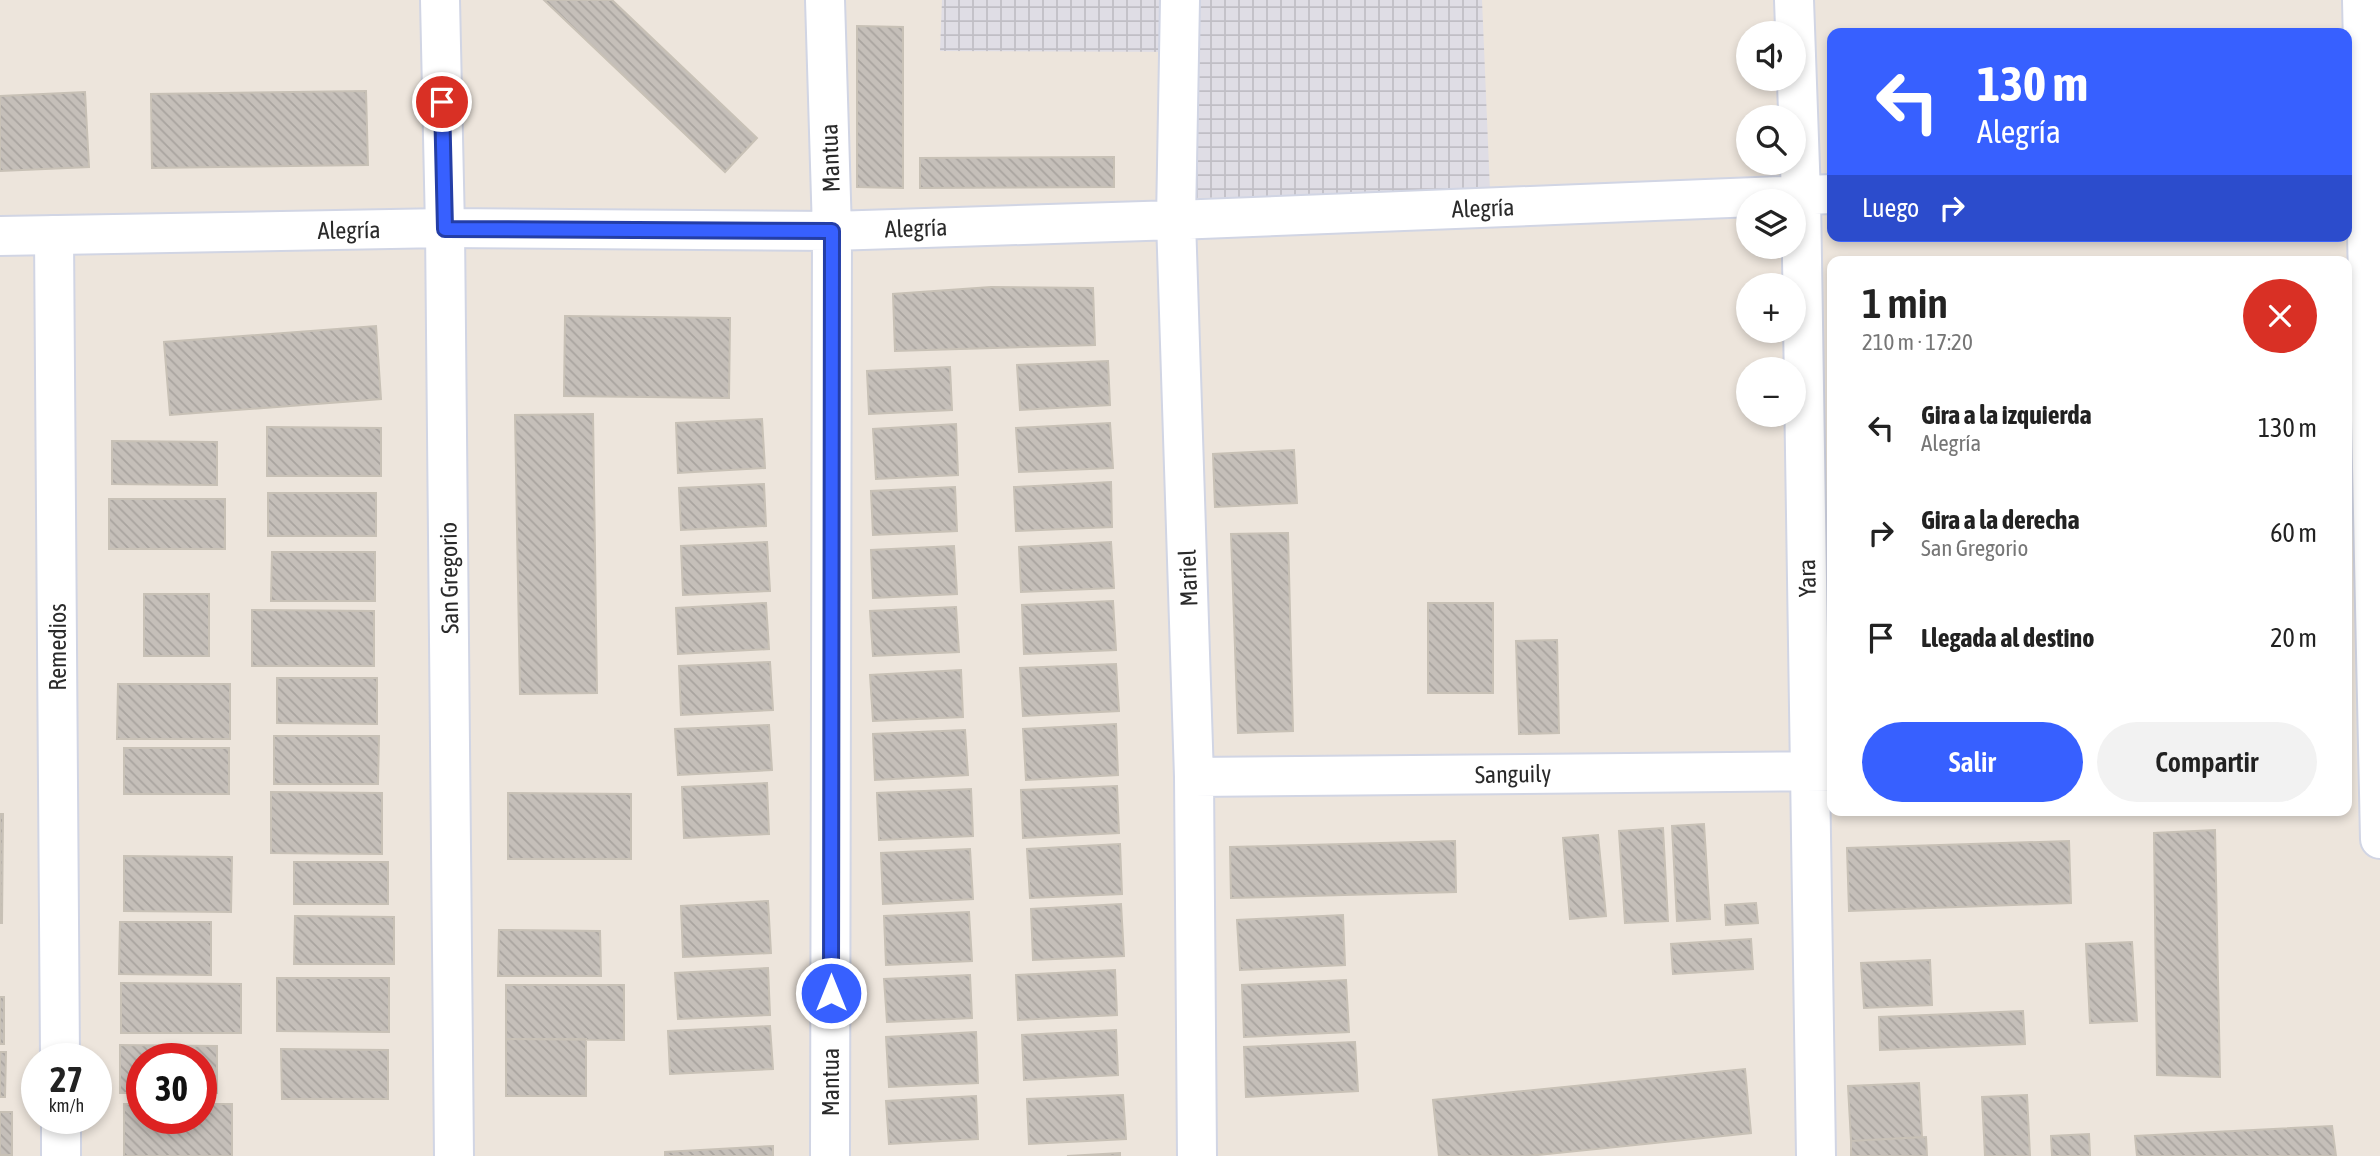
<!DOCTYPE html>
<html lang="es">
<head>
<meta charset="utf-8">
<style>
	:root { --surface:#fff; --page:#f2f2f2; --text:#222; --muted:#767676; --accent:#3760ff }
	body { margin:0; font-family:"Asap Condensed",sans-serif; background:var(--page); color:var(--text); height:100vh; display:flex; flex-direction:column; font-size:26px; white-space:nowrap }
	* { box-sizing:border-box; margin:0 }
	p { font-size:23px; color:var(--muted) }
	.icon { flex:none; width:38px; height:38px; fill:none; stroke:currentColor; stroke-width:2; stroke-linecap:round; stroke-linejoin:round }
	.map { position:relative; flex:1; overflow:hidden }
	.side { position:absolute; left:1827px; top:256px; width:525px; height:560px; display:flex; flex-direction:column; background:var(--surface); border-radius:14px; box-shadow:0 4px 10px #0003 }
	.side>* { flex:none }
	.guide { position:absolute; left:1827px; top:28px; width:525px; height:214px; border-radius:14px; box-shadow:0 4px 10px #0003; background:#3760ff; color:#fff; overflow:hidden }
	.fabs { position:absolute; left:1736px; top:21px; display:grid; gap:14px }
	.fabs a { display:grid; place-items:center; width:70px; height:70px; border-radius:50%; background:var(--surface); box-shadow:0 4px 10px #0003; font-size:35px }
	.speed { position:absolute; left:21px; top:1043px; display:flex; gap:14px; font-size:35px; font-weight:700; text-align:center }
	.speed>* { display:grid; place-content:center; width:91px; height:91px; border-radius:50%; background:var(--surface); box-shadow:0 4px 10px #0003; line-height:1 }
	.speed small { font-size:18px; font-weight:400 }
	.speed .limit { border:10px solid #d22; background:#fff; color:#111 }
	.pin { position:absolute; display:grid; place-items:center; width:60px; height:60px; color:#fff; margin:-30px; border:4px solid #fff; border-radius:50%; box-shadow:0 2px 7px #0007 }
	.me { position:absolute; width:77px; margin:-38px; rotate:0deg; stroke-linejoin:round; filter:drop-shadow(0 0 5px #0008) }
	.turn { display:flex; align-items:center; gap:24px; height:147px; padding:0 35px; font-size:32px }
	.turn .icon { width:91px; height:91px; stroke-width:2.5 }
	.turn b { display:block; font-size:49px; line-height:60px }
	.then { display:flex; align-items:center; height:66px; padding:0 35px; background:#0003; gap:14px; font-size:26px }
	.round { display:grid; place-items:center; flex:none; width:74px; height:74px; border-radius:37px; background:var(--page) }
	.overview { display:flex; align-items:center; justify-content:space-between; height:119px; padding:0 35px }
	h1 { font-size:42px; font-weight:600; line-height:52px }
	.primary-button { display:flex; gap:14px; margin-top:auto; padding:14px 35px }
	.primary-button a { flex:1; height:80px; border-radius:42px; background:var(--accent); color:#fff; font-size:28px; font-weight:600; line-height:80px; text-align:center }
	.primary-button a+a { background:var(--page); color:var(--text) }
	ul { padding:0; list-style:none }
	li { display:flex; align-items:center; gap:21px; height:105px; padding:0 35px }
	li div { flex:1 }
	li b { display:block; font-size:26px }
	li em { font-style:normal }
	.map>svg:first-child { display:block }
</style>
</head>
<body>
<div class="map">
<svg width="2380" height="1156" viewBox="0 0 2380 1156">
	<defs>
		<pattern id="industrial-grid" width="8" height="8" patternUnits="userSpaceOnUse" patternTransform="scale(1.75)"><rect width="8" height="8" fill="#dfdde5"/><path d="M0 4h8M4 0v8" fill="none" stroke="#c0bec5"/></pattern>
		<pattern id="building-back-hatch" width="6" height="6" patternUnits="userSpaceOnUse" patternTransform="scale(1.75)"><rect width="6" height="6" fill="#c5bfb9"/><path d="M-1 5l2 2M0 0l6 6M5-1l2 2" fill="none" stroke="#a9a49f"/></pattern>
	</defs>
	<rect width="100%" height="100%" fill="#ede5dc"/>
	<path fill="url(#industrial-grid)" d="M 942,0 L 1482,0 L 1490,191 L 1452,194 L 1192,198 L 1185,52 L 940,51 Z"/>
	<path fill="url(#building-back-hatch)" stroke="#c8c1b6" stroke-width="2" d="M 544,0 L 612,0 L 757,138 L 725,172 Z
		M 857,26 L 903,27 L 903,188 L 857,187 Z
		M 366,91 L 368,165 L 152,168 L 151,94 Z
		M 85,92 L 89,167 L 0,171 L 0,96 Z
		M 1114,157 L 1114,187 L 920,188 L 920,158 Z
		M 991,287 L 1093,288 L 1095,345 L 895,351 L 893,294 Z
		M 565,316 L 730,318 L 729,398 L 564,396 Z
		M 376,326 L 381,399 L 170,415 L 164,342 Z
		M 1108,361 L 1110,405 L 1020,410 L 1017,365 Z
		M 950,367 L 952,410 L 869,414 L 867,371 Z
		M 593,414 L 597,693 L 520,694 L 515,415 Z
		M 762,419 L 765,468 L 678,473 L 676,423 Z
		M 1110,423 L 1113,468 L 1019,472 L 1016,428 Z
		M 956,424 L 958,475 L 876,479 L 873,429 Z
		M 267,427 L 381,428 L 381,476 L 267,476 Z
		M 112,441 L 217,442 L 217,485 L 112,484 Z
		M 1294,450 L 1297,503 L 1215,507 L 1213,454 Z
		M 1111,482 L 1112,527 L 1016,531 L 1014,487 Z
		M 764,484 L 766,526 L 681,530 L 679,488 Z
		M 955,487 L 957,531 L 873,535 L 871,491 Z
		M 268,493 L 376,493 L 376,536 L 268,536 Z
		M 109,499 L 225,499 L 225,549 L 109,549 Z
		M 1288,533 L 1293,731 L 1238,733 L 1231,534 Z
		M 767,542 L 770,591 L 683,595 L 681,546 Z
		M 1111,542 L 1114,588 L 1021,592 L 1019,547 Z
		M 954,546 L 957,594 L 873,598 L 871,550 Z
		M 272,552 L 375,552 L 375,601 L 271,601 Z
		M 144,594 L 209,594 L 209,656 L 144,656 Z
		M 1113,601 L 1116,650 L 1024,654 L 1022,605 Z
		M 766,603 L 769,649 L 678,654 L 676,608 Z
		M 1428,603 L 1493,603 L 1493,693 L 1428,693 Z
		M 956,607 L 959,652 L 873,656 L 870,611 Z
		M 252,610 L 374,611 L 374,666 L 252,666 Z
		M 1557,640 L 1559,733 L 1519,734 L 1516,641 Z
		M 770,662 L 773,710 L 681,715 L 679,666 Z
		M 1116,664 L 1119,711 L 1023,716 L 1020,668 Z
		M 961,670 L 963,717 L 873,721 L 870,675 Z
		M 277,678 L 377,678 L 377,724 L 277,723 Z
		M 118,684 L 230,684 L 230,739 L 117,739 Z
		M 1116,724 L 1118,775 L 1026,780 L 1023,729 Z
		M 769,725 L 772,770 L 678,775 L 675,729 Z
		M 965,730 L 968,775 L 875,780 L 873,734 Z
		M 274,736 L 379,736 L 378,784 L 274,784 Z
		M 124,748 L 229,748 L 229,794 L 124,794 Z
		M 767,783 L 769,834 L 684,838 L 682,787 Z
		M 1117,786 L 1119,833 L 1023,838 L 1021,790 Z
		M 971,789 L 973,836 L 879,840 L 877,793 Z
		M 271,792 L 382,793 L 382,854 L 271,853 Z
		M 508,793 L 631,794 L 631,859 L 508,859 Z
		M 0,814 L 3,814 L 2,923 L 0,923 Z
		M 1704,824 L 1710,919 L 1677,921 L 1672,826 Z
		M 1663,828 L 1668,921 L 1625,923 L 1619,831 Z
		M 2215,830 L 2220,1077 L 2157,1075 L 2154,833 Z
		M 1598,835 L 1606,916 L 1570,919 L 1563,838 Z
		M 1455,841 L 1456,892 L 1231,898 L 1230,847 Z
		M 2069,841 L 2071,903 L 1849,911 L 1847,848 Z
		M 1120,844 L 1122,894 L 1030,898 L 1027,849 Z
		M 970,849 L 973,899 L 883,904 L 881,853 Z
		M 124,856 L 232,857 L 231,912 L 124,911 Z
		M 294,862 L 388,862 L 388,904 L 294,904 Z
		M 768,901 L 771,953 L 683,957 L 681,906 Z
		M 1756,903 L 1758,923 L 1726,925 L 1725,905 Z
		M 1121,904 L 1124,956 L 1033,960 L 1031,909 Z
		M 969,912 L 972,961 L 886,965 L 884,916 Z
		M 1343,915 L 1345,965 L 1240,970 L 1237,920 Z
		M 295,916 L 394,917 L 394,964 L 294,964 Z
		M 120,922 L 211,922 L 211,975 L 119,974 Z
		M 499,930 L 600,931 L 601,976 L 498,976 Z
		M 1751,939 L 1753,969 L 1673,974 L 1671,944 Z
		M 2132,942 L 2137,1021 L 2090,1023 L 2086,944 Z
		M 1930,960 L 1932,1005 L 1864,1008 L 1861,963 Z
		M 768,968 L 770,1015 L 678,1019 L 675,973 Z
		M 1115,970 L 1117,1015 L 1018,1020 L 1016,975 Z
		M 970,975 L 972,1018 L 887,1022 L 884,979 Z
		M 277,978 L 389,978 L 389,1032 L 277,1031 Z
		M 1346,980 L 1349,1032 L 1244,1037 L 1242,985 Z
		M 121,983 L 241,984 L 241,1033 L 121,1033 Z
		M 506,985 L 624,985 L 624,1040 L 506,1039 Z
		M 0,997 L 4,997 L 4,1044 L 0,1044 Z
		M 2023,1011 L 2025,1044 L 1880,1050 L 1879,1017 Z
		M 770,1026 L 773,1069 L 670,1074 L 668,1031 Z
		M 1116,1030 L 1118,1075 L 1024,1080 L 1022,1035 Z
		M 976,1032 L 978,1083 L 889,1087 L 886,1037 Z
		M 506,1039 L 586,1039 L 586,1096 L 506,1096 Z
		M 1355,1042 L 1358,1091 L 1246,1097 L 1244,1047 Z
		M 120,1045 L 217,1046 L 217,1093 L 201,1093 L 201,1059 L 142,1059 L 142,1093 L 120,1093 Z
		M 281,1049 L 388,1050 L 388,1099 L 282,1099 Z
		M 0,1052 L 6,1052 L 5,1097 L 0,1097 Z
		M 1745,1069 L 1751,1133 L 1528,1156 L 1439,1156 L 1433,1100 Z
		M 1919,1083 L 1922,1137 L 1851,1141 L 1848,1086 Z
		M 1123,1095 L 1126,1139 L 1029,1144 L 1027,1099 Z
		M 2027,1095 L 2030,1156 L 1985,1156 L 1982,1097 Z
		M 976,1096 L 978,1139 L 889,1144 L 886,1101 Z
		M 124,1104 L 142,1104 L 142,1118 L 201,1118 L 201,1104 L 232,1104 L 232,1156 L 124,1156 Z
		M 0,1112 L 12,1112 L 12,1155 L 0,1155 Z
		M 2332,1126 L 2336,1156 L 2137,1156 L 2135,1136 Z
		M 2089,1134 L 2090,1156 L 2052,1156 L 2051,1136 Z
		M 1926,1137 L 1927,1156 L 1851,1156 L 1851,1141 Z
		M 773,1146 L 773,1156 L 665,1156 L 665,1152 Z
		M 1120,1153 L 1120,1156 L 1067,1156 Z"/>
	<g fill="none" stroke-linecap="round" stroke-linejoin="round">
		<g stroke="#d1d5e4" stroke-width="42">
			<path id="street" d="M 440,0 L 445,228 L 832,231 L 1176,220 L 1832,194
				M 825,0 L 832,231 L 830,1156
				M 1180,0 L 1176,220 L 1194,777 L 1197,1156
				M 1794,0 L 1801,195 L 1816,1156
				M 2362,0 L 2380,839
				M 54,235 L 60,1059
				M 1194,777 L 1832,771
				M 61,1118 L 61,1156"/>
		</g>
		<g stroke="#d1d5e4" stroke-width="42">
			<path id="secondary" d="M 0,236 L 445,228 L 454,1156"/>
		</g>
		<use href="#street" stroke="#fff" stroke-width="38"/>
		<use href="#secondary" stroke="#fff" stroke-width="38"/>
	</g>
	<g fill="none" stroke-linecap="round" stroke-linejoin="round">
		<g stroke="#243ea6" stroke-width="18">
			<path id="route" d="M 442,102 L 445,229 L 832,231 L 831,993"/>
		</g>
		<use href="#route" stroke="#3760ff" stroke-width="12"/>
	</g>
	<g text-anchor="middle" dominant-baseline="central" stroke-width="5" stroke-linejoin="round" paint-order="stroke">
		<g font-size="24" fill="#2a2a2a" stroke="#fff">
			<text transform="translate(830 158) rotate(-92)">Mantua</text>
			<text transform="translate(1483 208) rotate(-2)">Alegría</text>
			<text transform="translate(916 228) rotate(-2)">Alegría</text>
			<text transform="translate(349 230) rotate(-1)">Alegría</text>
			<text transform="translate(449 578) rotate(-91)">San Gregorio</text>
			<text transform="translate(1188 578) rotate(-92)">Mariel</text>
			<text transform="translate(1807 578) rotate(-91)">Yara</text>
			<text transform="translate(57 647) rotate(-90)">Remedios</text>
			<text transform="translate(1513 774) rotate(-1)">Sanguily</text>
			<text transform="translate(830 1082) rotate(-90)">Mantua</text>
		</g>
	</g>
</svg>
<div class="fabs">
<a><svg class="icon" aria-label="sound" viewBox="0 0 24 24"><path d="M4 9h4l5-4v14l-5-4H4zM17 9q2 3 0 6"/></svg></a>
<a><svg class="icon" aria-label="search" viewBox="0 0 24 24"><circle cx="10" cy="10" r="6"/><path d="M15 15l6 6"/></svg></a>
<a><svg class="icon" aria-label="layers" viewBox="0 0 24 24"><path d="M12 4l9 5-9 5-9-5zM3 14l9 5 9-5"/></svg></a>
<a>+</a>
<a>−</a>
</div>
<div class="speed"><div>27<small>km/h</small></div><div class="limit">30</div></div>
<div class="pin" style="left:442px;top:102px;background:#d93025"><svg class="icon" aria-label="arrive" viewBox="0 0 24 24"><path d="M6 21V4h12l-3 4 3 4H6"/></svg></div>
<svg class="me" style="left:831px;top:993px" viewBox="-20 -20 40 40"><circle r="17" fill="#3760ff" stroke="#fff" stroke-width="3"/><path d="M0-11L8 9 0 5-8 9z" fill="#fff"/></svg>
<div class="guide">
<div class="turn"><svg class="icon" aria-label="left" viewBox="0 0 24 24"><path d="M17 20v-9H6M10 6l-5 5 5 5"/></svg><div><b>130 m</b>Alegría</div></div>
<div class="then">Luego<svg class="icon" aria-label="right" viewBox="0 0 24 24"><path d="M7 20v-9h11M14 6l5 5-5 5"/></svg></div>
</div>
<section class="side">
<div class="overview"><div><h1>1 min</h1><p>210 m · 17:20</p></div><a class="round" style="background:#d93025;color:#fff"><svg class="icon" aria-label="close" viewBox="0 0 24 24"><path d="M6 6l12 12M18 6L6 18"/></svg></a></div>
<ul>
<li><svg class="icon" aria-label="left" viewBox="0 0 24 24"><path d="M17 20v-9H6M10 6l-5 5 5 5"/></svg><div><b>Gira a la izquierda</b><p>Alegría</p></div><em>130 m</em></li>
<li><svg class="icon" aria-label="right" viewBox="0 0 24 24"><path d="M7 20v-9h11M14 6l5 5-5 5"/></svg><div><b>Gira a la derecha</b><p>San Gregorio</p></div><em>60 m</em></li>
<li><svg class="icon" aria-label="arrive" viewBox="0 0 24 24"><path d="M6 21V4h12l-3 4 3 4H6"/></svg><div><b>Llegada al destino</b></div><em>20 m</em></li>
</ul>
<div class="primary-button"><a>Salir</a><a>Compartir</a></div>
</section>
</div>
</body>
</html>
